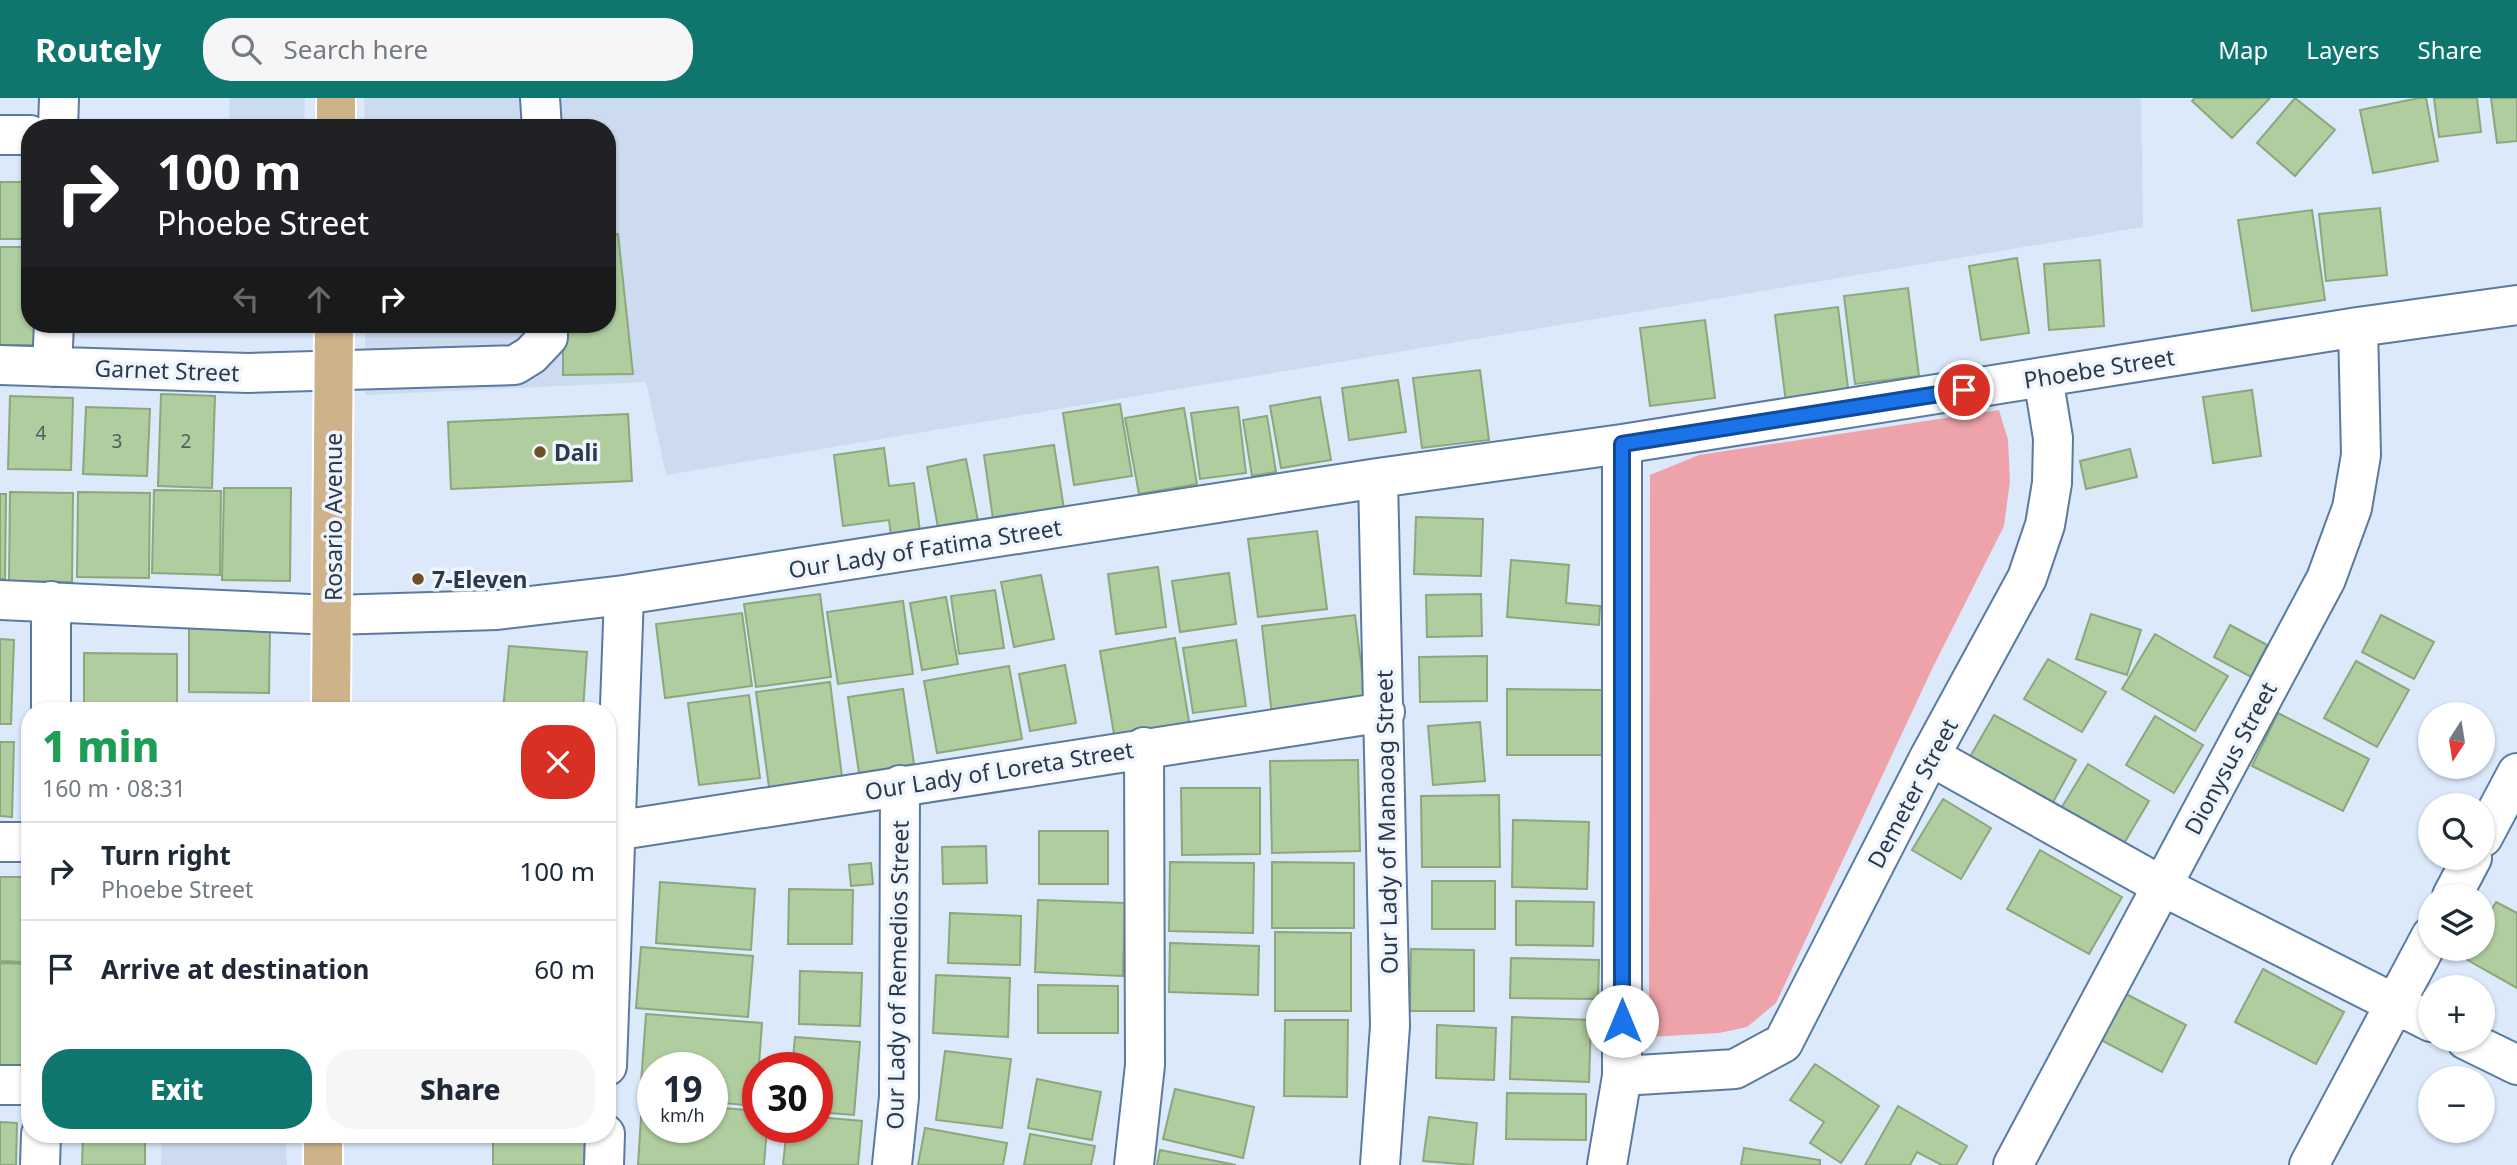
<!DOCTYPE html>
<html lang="en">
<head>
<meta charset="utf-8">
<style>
	:root { --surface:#fff; --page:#f6f6f7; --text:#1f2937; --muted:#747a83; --line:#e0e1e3; --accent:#0f766e }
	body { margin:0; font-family:"Noto Sans",sans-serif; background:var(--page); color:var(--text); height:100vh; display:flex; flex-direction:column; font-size:26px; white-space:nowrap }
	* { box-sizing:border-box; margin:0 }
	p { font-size:23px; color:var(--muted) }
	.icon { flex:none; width:38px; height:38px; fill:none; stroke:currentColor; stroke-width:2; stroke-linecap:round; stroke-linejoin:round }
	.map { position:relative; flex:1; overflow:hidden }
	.drawer { position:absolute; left:21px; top:604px; width:595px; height:441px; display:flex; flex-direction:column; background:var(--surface); border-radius:28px; box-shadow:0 2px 5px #0004 }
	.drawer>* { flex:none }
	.banner { position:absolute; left:21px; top:21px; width:595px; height:214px; border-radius:28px; box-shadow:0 2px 5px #0004; background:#202124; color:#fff; overflow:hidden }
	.needle { width:46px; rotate:192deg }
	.tools { position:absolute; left:2418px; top:604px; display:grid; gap:14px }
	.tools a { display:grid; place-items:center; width:77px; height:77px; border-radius:50%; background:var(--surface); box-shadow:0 2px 5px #0004; font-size:35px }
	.speed { position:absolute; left:637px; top:954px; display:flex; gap:14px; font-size:35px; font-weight:700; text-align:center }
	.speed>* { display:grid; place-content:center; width:91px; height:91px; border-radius:50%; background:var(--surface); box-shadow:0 2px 5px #0004; line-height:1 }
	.speed small { font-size:18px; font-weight:400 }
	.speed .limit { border:10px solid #d22; background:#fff; color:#111 }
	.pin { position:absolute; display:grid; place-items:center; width:60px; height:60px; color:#fff; margin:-30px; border:4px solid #fff; border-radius:50%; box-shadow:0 2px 7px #0007 }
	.me { position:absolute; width:77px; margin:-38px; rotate:0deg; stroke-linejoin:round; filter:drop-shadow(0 0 5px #0008) }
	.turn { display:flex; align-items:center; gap:24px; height:147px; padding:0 21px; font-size:32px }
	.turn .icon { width:91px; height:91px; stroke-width:2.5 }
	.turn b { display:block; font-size:49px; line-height:60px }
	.lanes { display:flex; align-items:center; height:66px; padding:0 21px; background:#0003; justify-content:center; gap:35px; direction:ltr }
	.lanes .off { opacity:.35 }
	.round { display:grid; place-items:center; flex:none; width:74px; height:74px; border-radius:28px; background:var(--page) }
	.headline { display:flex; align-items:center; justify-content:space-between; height:119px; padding:0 21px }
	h1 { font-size:42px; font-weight:800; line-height:52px; color:#1e9e55 }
	.primary-button { display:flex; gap:14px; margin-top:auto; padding:14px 21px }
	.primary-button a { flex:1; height:80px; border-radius:28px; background:var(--accent); color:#fff; font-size:28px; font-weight:800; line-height:80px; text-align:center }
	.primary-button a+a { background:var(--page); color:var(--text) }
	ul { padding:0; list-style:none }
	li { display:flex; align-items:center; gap:21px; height:98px; padding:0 21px; border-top:2px solid var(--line) }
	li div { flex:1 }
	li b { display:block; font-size:26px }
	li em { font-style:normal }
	header { display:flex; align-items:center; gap:42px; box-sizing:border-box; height:98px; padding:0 35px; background:var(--accent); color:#fff }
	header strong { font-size:33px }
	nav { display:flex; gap:38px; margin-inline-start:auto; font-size:24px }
	.search { width:490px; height:63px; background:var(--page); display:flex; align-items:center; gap:18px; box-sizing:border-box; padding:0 24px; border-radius:28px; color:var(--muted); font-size:26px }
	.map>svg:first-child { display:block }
</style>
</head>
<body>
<header>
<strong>Routely</strong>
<div class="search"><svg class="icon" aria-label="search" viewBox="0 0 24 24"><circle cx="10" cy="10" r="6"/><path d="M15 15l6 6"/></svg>Search here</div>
<nav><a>Map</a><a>Layers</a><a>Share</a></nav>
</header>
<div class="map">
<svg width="2517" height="1067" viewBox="0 0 2517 1067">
	<rect width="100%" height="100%" fill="#dbe9fa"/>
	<path fill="#ccdbef" d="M 230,0 L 305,0 L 304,30 L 229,30 Z
		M 364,0 L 2141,0 L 2143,129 L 666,377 L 646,284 L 365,297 L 365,226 L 607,226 L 607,30 L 365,30 Z
		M 171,604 L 293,608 L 293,612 L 171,612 Z
		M 162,1036 L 285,1036 L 287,1067 L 161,1067 Z"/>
	<path fill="#eda3a9" d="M 1999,312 L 2008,342 L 2010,383 L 2004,428 L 1933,569 L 1776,905 L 1747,929 L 1719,935 L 1649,939 L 1650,377 L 1699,357 Z"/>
	<path fill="#b0cd9f" stroke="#8ba77b" stroke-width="2" d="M 2195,0 L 2270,0 L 2232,40 L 2192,3 Z
		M 2295,0 L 2335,32 L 2295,78 L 2257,45 Z
		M 2419,0 L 2426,0 L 2438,63 L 2373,75 L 2360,12 Z
		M 2434,0 L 2477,0 L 2481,34 L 2439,39 Z
		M 2491,0 L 2517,0 L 2517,43 L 2497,45 Z
		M 0,84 L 30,84 L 30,141 L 0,141 Z
		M 2380,110 L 2387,177 L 2326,183 L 2319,116 Z
		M 2312,112 L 2325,202 L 2252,213 L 2238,122 Z
		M 618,136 L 633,276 L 563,277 L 563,226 L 607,226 L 607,137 Z
		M 0,149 L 30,149 L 30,226 L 36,226 L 36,247 L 0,247 Z
		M 2017,160 L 2029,235 L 1981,242 L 1969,168 Z
		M 2100,162 L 2104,228 L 2049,232 L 2044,166 Z
		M 1908,190 L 1919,278 L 1855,286 L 1844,198 Z
		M 1838,209 L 1849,298 L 1786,305 L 1775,217 Z
		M 1705,222 L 1715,300 L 1650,308 L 1640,230 Z
		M 1480,272 L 1489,342 L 1422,350 L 1413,280 Z
		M 1398,282 L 1406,334 L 1349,342 L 1342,290 Z
		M 2252,292 L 2261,358 L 2213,365 L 2203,299 Z
		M 161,296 L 215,298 L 212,390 L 158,388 Z
		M 10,298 L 73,300 L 71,372 L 8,371 Z
		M 1320,299 L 1331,362 L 1281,370 L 1270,308 Z
		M 1120,306 L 1132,378 L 1074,387 L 1063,315 Z
		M 86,309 L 150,311 L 147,378 L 83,376 Z
		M 1238,309 L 1246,375 L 1200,381 L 1191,315 Z
		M 1184,310 L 1197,386 L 1139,396 L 1125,320 Z
		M 628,316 L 632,383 L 451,391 L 448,324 Z
		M 1267,318 L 1276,374 L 1252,378 L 1243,322 Z
		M 1054,347 L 1064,411 L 993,421 L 984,357 Z
		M 884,350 L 889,388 L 914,385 L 920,434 L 891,438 L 889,422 L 843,428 L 834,357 Z
		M 2130,351 L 2137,379 L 2086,391 L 2080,363 Z
		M 966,361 L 978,423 L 938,430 L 927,369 Z
		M 224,390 L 291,390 L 290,483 L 222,482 Z
		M 154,392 L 221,393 L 220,477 L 152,475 Z
		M 10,394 L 73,395 L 72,484 L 9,483 Z
		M 78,394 L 150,395 L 149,480 L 77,479 Z
		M 0,396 L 6,396 L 5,481 L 0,481 Z
		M 1416,419 L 1483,421 L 1481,478 L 1414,476 Z
		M 1317,433 L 1327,511 L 1258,519 L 1248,441 Z
		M 1511,462 L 1569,467 L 1566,505 L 1600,508 L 1599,527 L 1507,519 Z
		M 1158,469 L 1166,529 L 1116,536 L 1108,476 Z
		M 1229,475 L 1236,526 L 1180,534 L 1172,483 Z
		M 1041,477 L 1054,541 L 1014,549 L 1001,484 Z
		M 995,492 L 1004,550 L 959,556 L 951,498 Z
		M 820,496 L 831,579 L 756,589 L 744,506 Z
		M 1481,496 L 1482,538 L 1427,539 L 1426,497 Z
		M 946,499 L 958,566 L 922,572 L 910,505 Z
		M 903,503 L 913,576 L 838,586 L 827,514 Z
		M 742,515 L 752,588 L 665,600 L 656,526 Z
		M 2091,516 L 2141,532 L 2127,577 L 2076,561 Z
		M 1355,517 L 1366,607 L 1272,618 L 1262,528 Z
		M 2381,517 L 2434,544 L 2414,581 L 2362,554 Z
		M 2230,527 L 2267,547 L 2251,579 L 2214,559 Z
		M 189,530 L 270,531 L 269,595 L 189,594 Z
		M 2155,536 L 2228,578 L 2195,633 L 2122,591 Z
		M 1175,540 L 1190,629 L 1115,642 L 1100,553 Z
		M 0,541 L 14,542 L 11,626 L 0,626 Z
		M 1236,542 L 1246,608 L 1193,615 L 1183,550 Z
		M 509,548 L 587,554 L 583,612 L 503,612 Z
		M 84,555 L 177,556 L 177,612 L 84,612 Z
		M 1487,558 L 1487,603 L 1420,604 L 1419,559 Z
		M 2048,561 L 2106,594 L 2082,634 L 2024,601 Z
		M 2356,563 L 2409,592 L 2377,649 L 2324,620 Z
		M 1065,567 L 1076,625 L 1030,633 L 1019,576 Z
		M 1009,568 L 1022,641 L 937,655 L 924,583 Z
		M 830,584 L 842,679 L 769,689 L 756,594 Z
		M 903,591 L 914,666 L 859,675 L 848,599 Z
		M 1507,591 L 1603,592 L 1603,657 L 1507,657 Z
		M 749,597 L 760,680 L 699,687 L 688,605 Z
		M 2278,615 L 2369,661 L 2343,713 L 2252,668 Z
		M 1994,617 L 2076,662 L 2046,717 L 1963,671 Z
		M 2155,618 L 2203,647 L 2174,695 L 2126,667 Z
		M 1480,624 L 1485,683 L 1433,687 L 1428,628 Z
		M 0,644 L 14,644 L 12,719 L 0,718 Z
		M 1358,662 L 1360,753 L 1272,755 L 1270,663 Z
		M 2088,666 L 2149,703 L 2116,759 L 2054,722 Z
		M 1181,690 L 1260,690 L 1260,756 L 1182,757 Z
		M 1499,697 L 1500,769 L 1422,769 L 1421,698 Z
		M 1943,701 L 1991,730 L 1961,781 L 1912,752 Z
		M 1513,722 L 1589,724 L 1587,791 L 1512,789 Z
		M 1039,733 L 1108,733 L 1108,786 L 1039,786 Z
		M 986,748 L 987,785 L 943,786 L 942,749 Z
		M 2040,752 L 2122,799 L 2089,856 L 2007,811 Z
		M 1170,764 L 1254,765 L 1253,835 L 1169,833 Z
		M 1272,764 L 1354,765 L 1354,830 L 1272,830 Z
		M 871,765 L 873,786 L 851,788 L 849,767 Z
		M 0,779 L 25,779 L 22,864 L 0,863 Z
		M 1432,783 L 1495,783 L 1495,831 L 1432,831 Z
		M 660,784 L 755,791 L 751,852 L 656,845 Z
		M 789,791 L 853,792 L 852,846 L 788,846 Z
		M 1038,802 L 1125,805 L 1123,878 L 1035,874 Z
		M 1516,803 L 1594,804 L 1593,848 L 1516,847 Z
		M 2496,804 L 2517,815 L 2517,890 L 2464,860 L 2470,850 L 2483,850 L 2483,827 Z
		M 950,815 L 1021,818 L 1020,867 L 948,865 Z
		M 1275,834 L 1351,835 L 1351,913 L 1275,913 Z
		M 1170,845 L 1259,848 L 1258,897 L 1169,894 Z
		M 641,849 L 753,858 L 748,919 L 636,910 Z
		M 1411,851 L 1474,852 L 1474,913 L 1410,913 Z
		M 1511,860 L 1599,862 L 1598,901 L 1510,900 Z
		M 0,865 L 27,866 L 24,978 L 0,977 Z
		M 2263,871 L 2344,914 L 2316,966 L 2235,924 Z
		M 800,873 L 862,875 L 860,928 L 799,926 Z
		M 936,877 L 1010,880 L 1008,939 L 933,935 Z
		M 1038,887 L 1118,888 L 1118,935 L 1038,935 Z
		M 2126,896 L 2186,927 L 2162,974 L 2101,942 Z
		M 646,916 L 762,925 L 756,1008 L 712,1004 L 712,970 L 653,970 L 653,1000 L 640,999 Z
		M 1512,919 L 1591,922 L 1589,984 L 1510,981 Z
		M 1285,922 L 1348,922 L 1347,999 L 1284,998 Z
		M 1437,927 L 1496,930 L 1494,982 L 1436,980 Z
		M 795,939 L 860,944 L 854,1017 L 817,1014 L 817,970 L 792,970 Z
		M 945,953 L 1011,961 L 1002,1030 L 936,1022 Z
		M 1815,966 L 1879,1008 L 1841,1065 L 1810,1045 L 1824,1024 L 1790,1002 Z
		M 1037,981 L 1101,994 L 1092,1042 L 1028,1030 Z
		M 1175,991 L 1254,1009 L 1243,1060 L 1163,1041 Z
		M 1507,995 L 1586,996 L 1586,1042 L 1506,1041 Z
		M 642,1004 L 653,1005 L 653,1029 L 712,1029 L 712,1009 L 758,1013 L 758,1029 L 767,1029 L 764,1067 L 638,1067 Z
		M 1898,1008 L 1967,1048 L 1956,1067 L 1942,1067 L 1917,1054 L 1910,1067 L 1865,1067 Z
		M 817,1019 L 862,1023 L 858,1067 L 783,1067 L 787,1029 L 817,1029 Z
		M 1429,1019 L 1477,1025 L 1473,1067 L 1423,1063 Z
		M 0,1024 L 17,1025 L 16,1067 L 0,1067 Z
		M 925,1030 L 1007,1045 L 1003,1067 L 918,1067 Z
		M 83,1036 L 145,1036 L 145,1067 L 82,1067 Z
		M 493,1036 L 585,1036 L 584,1067 L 493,1067 Z
		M 1030,1036 L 1095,1048 L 1091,1067 L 1024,1067 Z
		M 1744,1050 L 1820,1062 L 1820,1067 L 1741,1067 Z
		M 1160,1052 L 1236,1067 L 1157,1067 Z"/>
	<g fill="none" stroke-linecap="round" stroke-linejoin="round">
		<g stroke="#5b7aa1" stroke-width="42">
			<path id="minor" d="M 540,0 L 542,30
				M 58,30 L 59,0
				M 0,37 L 30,37
				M 0,267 L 248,275 L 515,267 L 531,257 L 548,239 L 548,226
				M 52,269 L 54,226
				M 1378,380 L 1390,928 L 1380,1067
				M 0,502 L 332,517 L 497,512 L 624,497 L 1378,380 L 1622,346 L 2358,229 L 2517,207
				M 51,612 L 51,503
				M 1930,658 L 2162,788 L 2431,924
				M 614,733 L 1385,614
				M 2483,739 L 2517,675
				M 0,744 L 30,744
				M 2452,798 L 2472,760
				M 2466,942 L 2517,967
				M 607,968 L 624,497
				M 1622,978 L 1735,971 L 1783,945 L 1930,658 L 2027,480 L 2045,427 L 2052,385 L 2053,340 L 2043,279
				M 0,987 L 30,987
				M 40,1067 L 41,1036
				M 604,1067 L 605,1036
				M 892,1067 L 899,999 L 900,687
				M 1134,1067 L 1145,967 L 1144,649
				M 1607,1067 L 1622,978 L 1622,346
				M 2013,1067 L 2326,481 L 2352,410 L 2361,357 L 2358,229
				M 2309,1067 L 2431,838"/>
		</g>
		<g stroke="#fff" stroke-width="42">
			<path id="major" d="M 336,30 L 336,0
				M 331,612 L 334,226
				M 323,1067 L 323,1036"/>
		</g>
		<use href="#minor" stroke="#fff" stroke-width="38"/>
		<use href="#major" stroke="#cdb28a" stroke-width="38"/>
	</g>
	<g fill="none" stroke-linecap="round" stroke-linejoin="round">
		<g stroke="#114b97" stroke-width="18">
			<path id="route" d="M 1622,923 L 1622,346 L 1964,292"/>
		</g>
		<use href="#route" stroke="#1a73e8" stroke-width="12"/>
	</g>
	<g fill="#6e5024" stroke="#eef5fe" stroke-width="2.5">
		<circle cx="540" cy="354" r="7"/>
		<circle cx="418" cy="481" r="7"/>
	</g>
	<g text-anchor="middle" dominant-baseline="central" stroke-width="7" stroke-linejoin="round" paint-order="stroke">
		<g font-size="19" fill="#4c5e5f">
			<text x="41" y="335">4</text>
			<text x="117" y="343">3</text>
			<text x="186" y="343">2</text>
		</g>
		<g font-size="23" fill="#2b394a" stroke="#eef5fe">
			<text transform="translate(2099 270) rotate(-9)">Phoebe Street</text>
			<text transform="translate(167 272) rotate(2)">Garnet Street</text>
			<text transform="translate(333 419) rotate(-90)">Rosario Avenue</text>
			<text transform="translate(925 450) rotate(-9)">Our Lady of Fatima Street</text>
			<text transform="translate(2230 660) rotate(-62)">Dionysus Street</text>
			<text transform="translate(999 672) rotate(-9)">Our Lady of Loreta Street</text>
			<text transform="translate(1912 695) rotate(-62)">Demeter Street</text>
			<text transform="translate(1386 724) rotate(-91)">Our Lady of Manaoag Street</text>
			<text transform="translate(897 877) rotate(-89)">Our Lady of Remedios Street</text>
		</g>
		<g font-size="23" font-weight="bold" fill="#2b394a" stroke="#eef5fe" text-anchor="start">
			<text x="554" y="354">Dali</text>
			<text x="432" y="481">7-Eleven</text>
		</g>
	</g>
</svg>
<div class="tools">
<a><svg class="needle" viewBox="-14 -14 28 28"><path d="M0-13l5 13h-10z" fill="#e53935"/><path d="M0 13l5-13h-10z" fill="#747a83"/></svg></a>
<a><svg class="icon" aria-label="search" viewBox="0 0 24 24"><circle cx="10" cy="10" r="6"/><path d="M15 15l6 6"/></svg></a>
<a><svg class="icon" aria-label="layers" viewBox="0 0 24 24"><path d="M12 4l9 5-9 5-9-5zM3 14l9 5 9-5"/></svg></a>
<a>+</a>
<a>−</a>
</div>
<div class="speed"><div>19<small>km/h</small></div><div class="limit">30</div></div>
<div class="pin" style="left:1964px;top:292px;background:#d93025"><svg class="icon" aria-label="arrive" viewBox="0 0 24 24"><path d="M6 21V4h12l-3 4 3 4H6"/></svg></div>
<svg class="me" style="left:1622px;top:923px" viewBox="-20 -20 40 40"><circle r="19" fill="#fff"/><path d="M0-13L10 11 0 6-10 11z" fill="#1a73e8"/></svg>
<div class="banner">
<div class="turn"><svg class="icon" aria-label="right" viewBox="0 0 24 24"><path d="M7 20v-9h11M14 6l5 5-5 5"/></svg><div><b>100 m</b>Phoebe Street</div></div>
<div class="lanes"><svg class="icon off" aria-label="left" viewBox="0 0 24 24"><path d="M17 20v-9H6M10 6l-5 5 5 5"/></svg><svg class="icon off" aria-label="ahead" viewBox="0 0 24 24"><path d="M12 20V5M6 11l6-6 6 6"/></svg><svg class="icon" aria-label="right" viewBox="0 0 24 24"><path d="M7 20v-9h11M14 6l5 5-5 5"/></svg></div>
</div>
<section class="drawer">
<div class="headline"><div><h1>1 min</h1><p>160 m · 08:31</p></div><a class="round" style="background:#d93025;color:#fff"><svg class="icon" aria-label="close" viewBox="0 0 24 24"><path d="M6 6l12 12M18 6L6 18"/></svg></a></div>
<ul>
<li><svg class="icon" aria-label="right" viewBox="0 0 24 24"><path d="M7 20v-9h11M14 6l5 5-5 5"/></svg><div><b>Turn right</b><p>Phoebe Street</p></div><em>100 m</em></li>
<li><svg class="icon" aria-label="arrive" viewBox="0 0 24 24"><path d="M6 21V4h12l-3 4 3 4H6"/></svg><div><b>Arrive at destination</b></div><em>60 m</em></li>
</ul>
<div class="primary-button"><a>Exit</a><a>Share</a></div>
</section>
</div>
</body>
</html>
